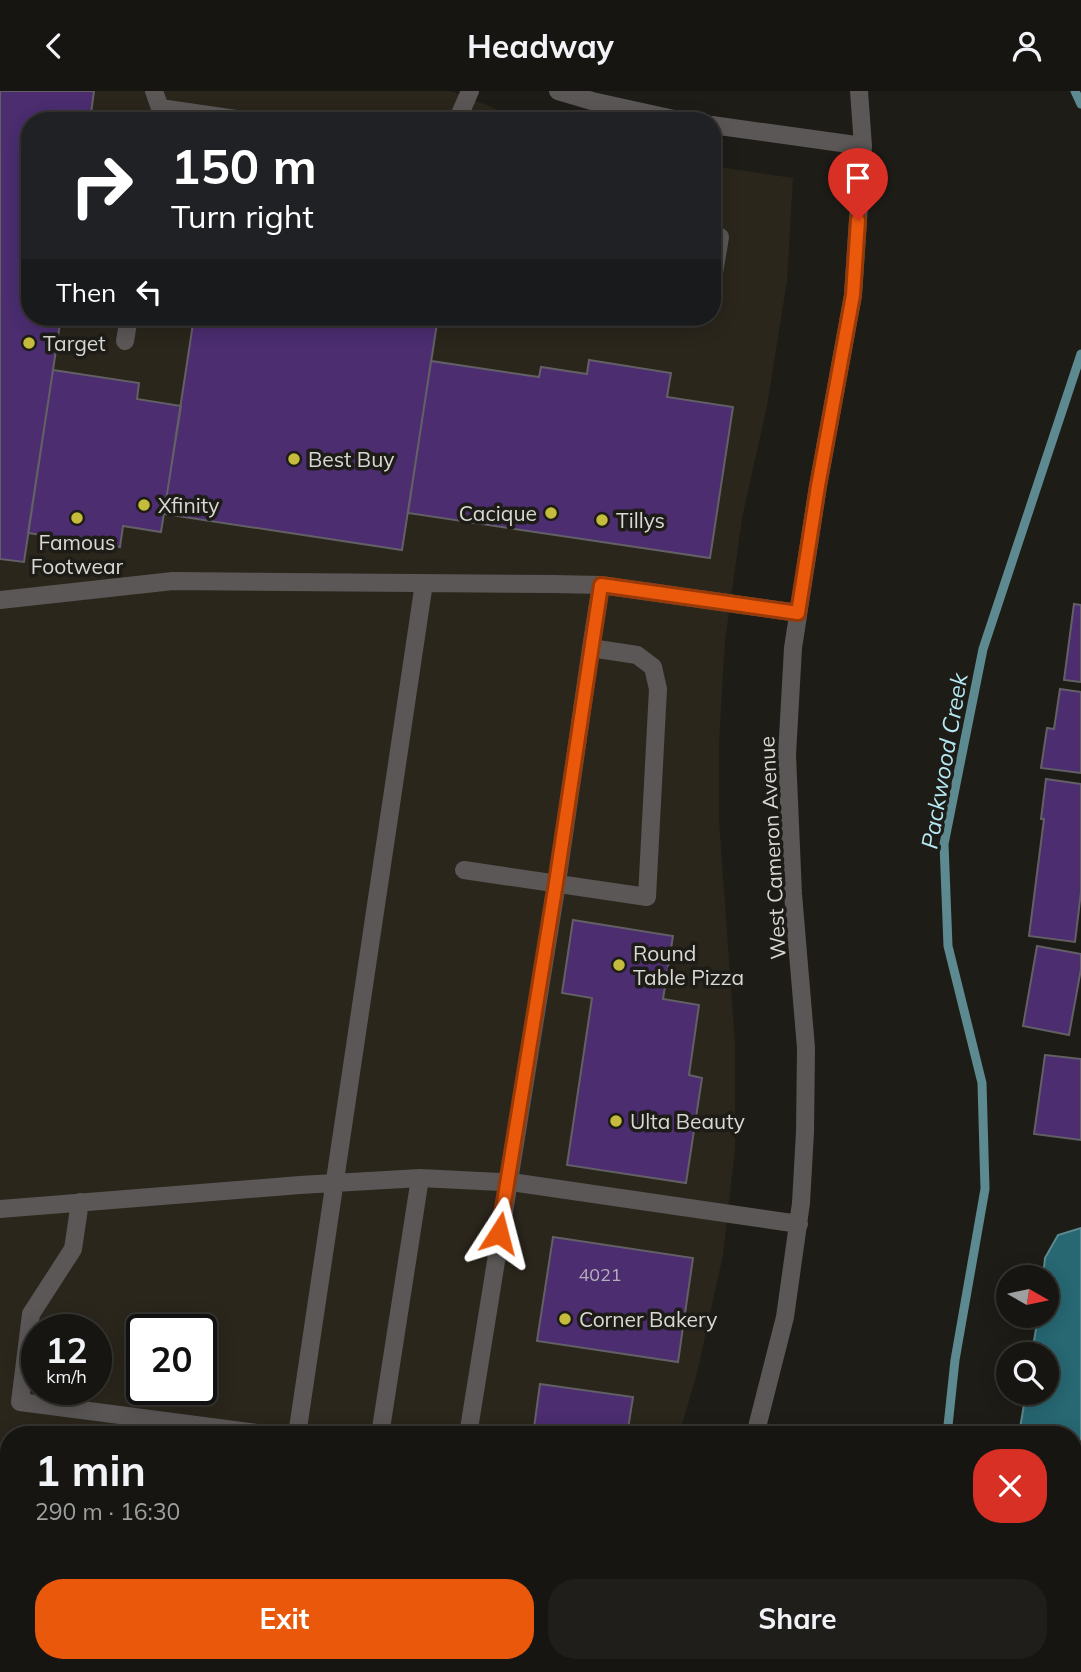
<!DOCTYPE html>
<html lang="en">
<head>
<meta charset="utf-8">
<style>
	:root { --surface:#161511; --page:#1f1e1a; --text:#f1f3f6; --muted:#9e9f9f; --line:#353431; --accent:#ea580c }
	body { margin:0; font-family:Mulish,sans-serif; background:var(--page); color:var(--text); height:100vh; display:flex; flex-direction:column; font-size:26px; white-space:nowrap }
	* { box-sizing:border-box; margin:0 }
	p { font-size:23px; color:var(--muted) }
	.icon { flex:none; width:38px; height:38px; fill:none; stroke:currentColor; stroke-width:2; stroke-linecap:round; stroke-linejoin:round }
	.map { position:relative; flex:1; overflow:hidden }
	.drawer { position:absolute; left:0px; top:1335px; width:1082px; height:247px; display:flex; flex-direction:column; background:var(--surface); border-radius:28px 28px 0 0; box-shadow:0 4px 18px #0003,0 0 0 2px var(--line) }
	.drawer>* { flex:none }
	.hud { position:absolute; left:21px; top:21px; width:700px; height:214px; border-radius:28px; box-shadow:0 4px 18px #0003,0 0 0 2px var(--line); background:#202124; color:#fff; overflow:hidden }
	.needle { width:46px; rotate:99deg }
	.buttons { position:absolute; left:996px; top:1174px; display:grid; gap:14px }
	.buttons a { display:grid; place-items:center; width:63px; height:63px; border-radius:50%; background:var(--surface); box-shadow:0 4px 18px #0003,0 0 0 2px var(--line); font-size:35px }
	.speed { position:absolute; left:21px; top:1223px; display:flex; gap:14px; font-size:35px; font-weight:700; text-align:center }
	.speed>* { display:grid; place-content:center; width:91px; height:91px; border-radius:50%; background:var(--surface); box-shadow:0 4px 18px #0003,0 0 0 2px var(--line); line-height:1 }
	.speed small { font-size:18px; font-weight:400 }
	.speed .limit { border:4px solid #111; border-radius:10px; background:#fff; color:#111 }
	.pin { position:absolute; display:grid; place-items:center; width:60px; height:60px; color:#fff; margin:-72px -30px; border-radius:50% 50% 50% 0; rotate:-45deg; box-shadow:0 0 7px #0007 }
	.pin .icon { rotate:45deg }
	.me { position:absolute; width:77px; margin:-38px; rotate:9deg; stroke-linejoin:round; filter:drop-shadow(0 0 5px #0008) }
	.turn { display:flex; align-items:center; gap:24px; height:147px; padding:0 35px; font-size:32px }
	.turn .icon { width:91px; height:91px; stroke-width:2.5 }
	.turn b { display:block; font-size:49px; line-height:60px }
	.then { display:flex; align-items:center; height:66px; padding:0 35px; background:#0003; gap:14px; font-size:26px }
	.round { display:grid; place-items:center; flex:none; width:74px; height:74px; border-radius:28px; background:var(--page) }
	.overview { display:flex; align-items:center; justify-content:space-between; height:119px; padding:0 35px }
	h1 { font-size:42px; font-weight:700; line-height:52px }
	.button { display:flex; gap:14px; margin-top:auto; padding:14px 35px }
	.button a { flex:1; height:80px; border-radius:28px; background:var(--accent); color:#fff; font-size:28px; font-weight:700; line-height:80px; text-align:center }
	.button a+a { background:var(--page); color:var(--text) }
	header { display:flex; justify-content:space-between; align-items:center; height:91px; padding:0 35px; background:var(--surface); font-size:32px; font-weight:700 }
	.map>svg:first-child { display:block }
</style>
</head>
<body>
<header><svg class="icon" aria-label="back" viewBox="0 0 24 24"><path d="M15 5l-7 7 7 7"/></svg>Headway<svg class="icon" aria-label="person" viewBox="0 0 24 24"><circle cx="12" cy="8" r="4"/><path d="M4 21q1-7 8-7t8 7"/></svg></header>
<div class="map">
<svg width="1081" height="1581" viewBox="0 0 1081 1581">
	<rect width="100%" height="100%" fill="#1e1c17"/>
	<path fill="#2b261c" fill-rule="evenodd" d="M 0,0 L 451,0 L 526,30 L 30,30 L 30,226 L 712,226 L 712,75 L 793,87 L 787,190 L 767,315 L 742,427 L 725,550 L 719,650 L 719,730 L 735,954 L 735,1057 L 723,1164 L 697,1282 L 679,1344 L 9,1344 L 9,1502 L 0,1501 ZM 37,1239 L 96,1239 L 96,1298 L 37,1298 ZM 142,1239 L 201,1239 L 201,1298 L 142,1298 Z
		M 1073,1451 L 1081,1452 L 1081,1581 L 946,1581 L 949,1573 L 1073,1573 Z"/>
	<path fill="#276873" stroke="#5c8a90" stroke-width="2" d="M 1081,1137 L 1081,1417 L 1073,1416 L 1073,1344 L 1023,1344 L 1020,1337 L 1026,1302 L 1046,1302 L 1046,1264 L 1032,1263 L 1038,1225 L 1046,1225 L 1046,1186 L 1043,1186 L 1045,1167 L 1058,1144 Z"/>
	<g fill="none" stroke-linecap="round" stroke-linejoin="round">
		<path stroke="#5c8a90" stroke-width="9" d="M 1075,0 L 1081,13
			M 947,1344 L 955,1269 L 985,1098 L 982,992 L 948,855 L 944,753 L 983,558 L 1081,263
			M 874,1581 L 878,1573"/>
	</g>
	<path fill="#4b2d70" stroke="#626065" stroke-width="2" d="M 0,0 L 94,0 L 90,30 L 30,30 L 30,226 L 61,226 L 24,471 L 0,468 Z
		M 194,226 L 438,226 L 402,459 L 164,423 Z
		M 589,269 L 671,282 L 667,306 L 733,316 L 710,467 L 408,422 L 431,270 L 539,286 L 541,276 L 587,283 Z
		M 53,279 L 139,292 L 137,308 L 181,315 L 161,441 L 123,435 L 120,456 L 28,442 Z
		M 1074,513 L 1081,514 L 1081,591 L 1064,589 Z
		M 1060,598 L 1081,601 L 1081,682 L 1041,677 L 1047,637 L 1054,638 Z
		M 1046,688 L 1081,693 L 1081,801 L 1075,851 L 1029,845 L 1044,728 L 1041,728 Z
		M 573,829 L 673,845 L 663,908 L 699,914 L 689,984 L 702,987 L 686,1092 L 567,1074 L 592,907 L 562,902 Z
		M 1037,855 L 1081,863 L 1081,878 L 1069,944 L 1023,935 Z
		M 1045,964 L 1081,968 L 1081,1049 L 1034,1043 Z
		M 553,1146 L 693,1167 L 678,1271 L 537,1250 Z
		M 540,1293 L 633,1306 L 627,1344 L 533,1344 Z
		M 0,1360 L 9,1361 L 9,1476 L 0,1475 Z
		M 1073,1516 L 1081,1518 L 1081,1539 L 1073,1564 Z
		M 989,1573 L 1070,1573 L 1067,1581 L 987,1581 Z"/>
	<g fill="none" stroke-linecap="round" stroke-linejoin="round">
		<path stroke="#5a5756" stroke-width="18" d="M 154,0 L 160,17 L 250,30
			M 558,0 L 592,10 L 683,30
			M 457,30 L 470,0
			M 712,34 L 863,55
			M 712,145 L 720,146 L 712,194
			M 125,250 L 129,226
			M 0,509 L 173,490 L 554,493 L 601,494 L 798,522
			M 464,779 L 647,806 L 658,598 L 653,576 L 637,564 L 591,557 L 601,494
			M 80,1111 L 73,1158 L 31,1223 L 20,1311 L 273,1344
			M 0,1118 L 300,1094 L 420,1087 L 518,1092 L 799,1133
			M 297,1344 L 424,492
			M 380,1344 L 420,1087
			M 468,1344 L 557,792 L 591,557
			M 755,1344 L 785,1226 L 801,1112 L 805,1041 L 806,957 L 793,803 L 787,664 L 793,557 L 818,395 L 853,204 L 863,55 L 859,0
			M 263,1581 L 264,1573
			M 690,1581 L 692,1573"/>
		<path stroke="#989390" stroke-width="18" d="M 0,1568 L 9,1569
			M 37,1573 L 89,1581"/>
	</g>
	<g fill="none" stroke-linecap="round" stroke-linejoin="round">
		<g stroke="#983908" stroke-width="18">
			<path id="route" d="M 499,1142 L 556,792 L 601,494 L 798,522 L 818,395 L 853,204 L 858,129"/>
		</g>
		<use href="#route" stroke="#ea580c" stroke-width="12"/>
	</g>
	<g fill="#c5bc3d" stroke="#1e1c17" stroke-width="2.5">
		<circle cx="29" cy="252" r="7"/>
		<circle cx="294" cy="368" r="7"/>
		<circle cx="144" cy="414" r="7"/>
		<circle cx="551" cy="422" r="7"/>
		<circle cx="77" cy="427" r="7"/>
		<circle cx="602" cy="429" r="7"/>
		<circle cx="619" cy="874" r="7"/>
		<circle cx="616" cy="1030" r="7"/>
		<circle cx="565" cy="1228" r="7"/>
	</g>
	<g text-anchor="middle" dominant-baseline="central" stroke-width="7" stroke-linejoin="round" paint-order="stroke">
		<g font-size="18" fill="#b6adbc">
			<text x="600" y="1183">4021</text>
		</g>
		<g font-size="21" fill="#d9d8d5" stroke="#1e1c17" text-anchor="start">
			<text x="43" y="252">Target</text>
			<text x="308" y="368">Best Buy</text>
			<text x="158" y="414">Xfinity</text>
			<text x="537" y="422" text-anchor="end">Cacique</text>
			<text x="616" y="429">Tillys</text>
			<text x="77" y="451" text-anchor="middle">Famous<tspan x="77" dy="24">Footwear</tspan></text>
			<text x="633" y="862">Round<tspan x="633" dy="24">Table Pizza</tspan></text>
			<text x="630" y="1030">Ulta Beauty</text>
			<text x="579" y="1228">Corner Bakery</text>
		</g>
		<g font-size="21" fill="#d9d8d5" stroke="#1e1c17">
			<text transform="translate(772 757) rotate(-93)">West Cameron Avenue</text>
		</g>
		<g font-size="23" font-style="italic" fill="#b5eaf5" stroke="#1e1c17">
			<text transform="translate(944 670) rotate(-80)">Packwood Creek</text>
		</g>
	</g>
</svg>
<div class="buttons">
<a><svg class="needle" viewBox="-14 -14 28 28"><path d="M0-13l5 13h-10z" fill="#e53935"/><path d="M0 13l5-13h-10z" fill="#9e9f9f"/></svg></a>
<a><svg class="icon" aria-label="search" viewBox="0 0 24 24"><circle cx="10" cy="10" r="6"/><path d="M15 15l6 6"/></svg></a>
</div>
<div class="speed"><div>12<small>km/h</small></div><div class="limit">20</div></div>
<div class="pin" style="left:858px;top:129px;background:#d93025"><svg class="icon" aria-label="arrive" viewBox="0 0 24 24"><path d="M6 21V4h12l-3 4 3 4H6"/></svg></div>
<svg class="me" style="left:499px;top:1142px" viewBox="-20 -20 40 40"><path d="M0-17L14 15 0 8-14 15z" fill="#ea580c" stroke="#fff" stroke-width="4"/></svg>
<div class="hud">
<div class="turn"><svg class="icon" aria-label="right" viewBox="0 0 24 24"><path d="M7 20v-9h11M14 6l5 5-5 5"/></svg><div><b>150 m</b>Turn right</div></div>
<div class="then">Then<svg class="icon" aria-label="left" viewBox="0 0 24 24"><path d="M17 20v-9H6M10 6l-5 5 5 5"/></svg></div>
</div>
<section class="drawer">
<div class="overview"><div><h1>1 min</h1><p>290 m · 16:30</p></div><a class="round" style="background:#d93025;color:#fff"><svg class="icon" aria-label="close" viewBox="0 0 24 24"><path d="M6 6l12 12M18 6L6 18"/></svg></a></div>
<div class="button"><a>Exit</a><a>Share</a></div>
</section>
</div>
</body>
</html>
